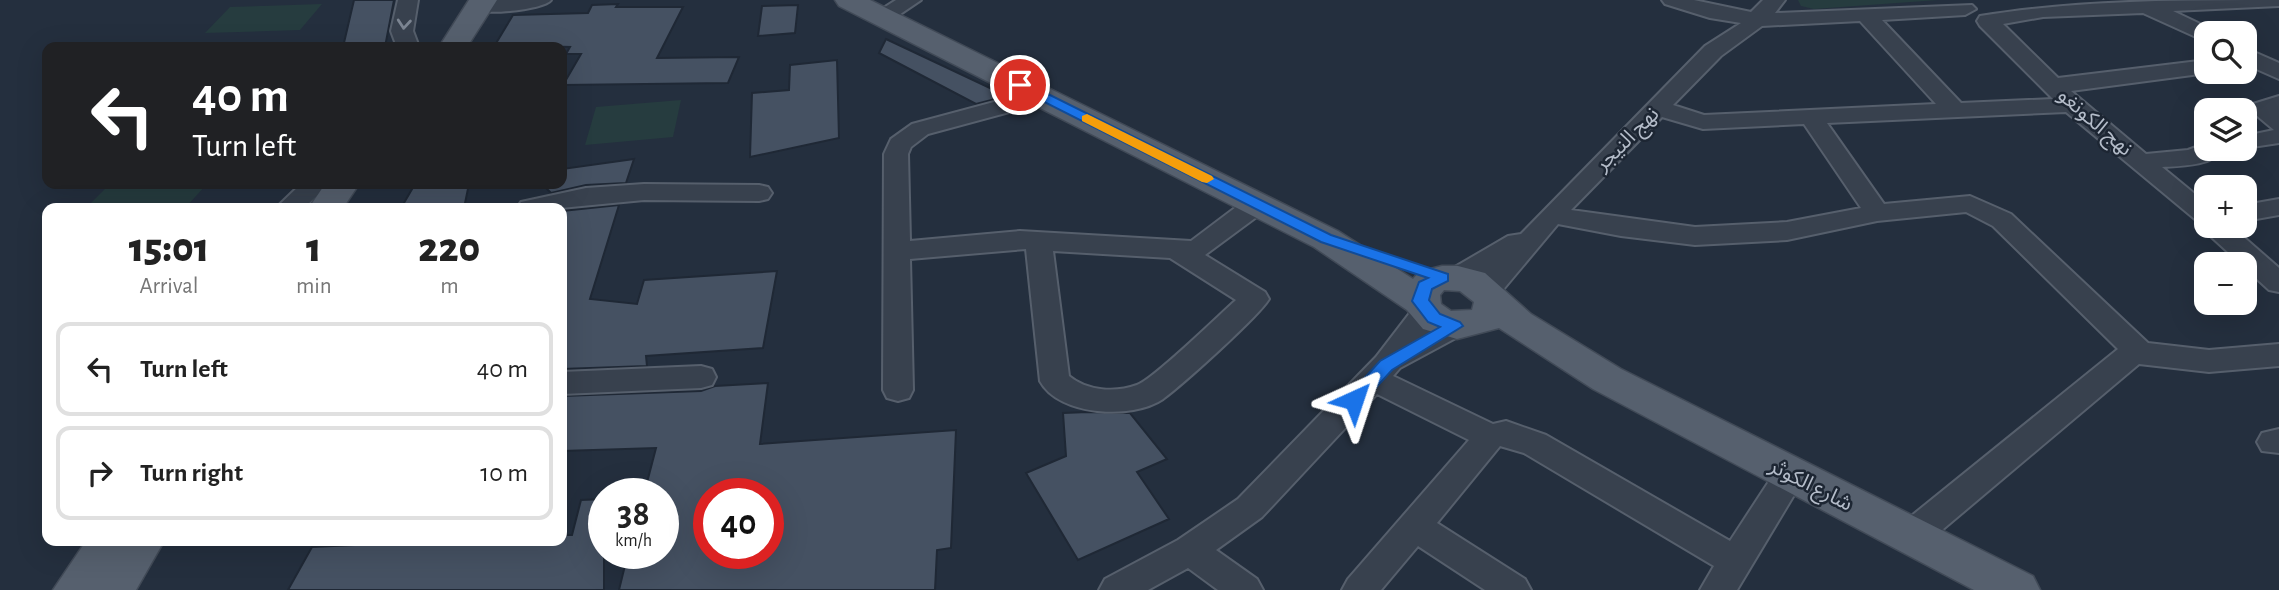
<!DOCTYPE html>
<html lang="en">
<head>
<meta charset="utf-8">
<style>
	:root { --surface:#fff; --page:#f2f2f2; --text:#222; --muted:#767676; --line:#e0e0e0 }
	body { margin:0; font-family:"Alegreya Sans","Noto Sans Arabic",sans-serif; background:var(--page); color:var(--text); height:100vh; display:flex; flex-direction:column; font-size:26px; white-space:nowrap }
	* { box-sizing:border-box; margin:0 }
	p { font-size:23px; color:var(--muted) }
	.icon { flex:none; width:38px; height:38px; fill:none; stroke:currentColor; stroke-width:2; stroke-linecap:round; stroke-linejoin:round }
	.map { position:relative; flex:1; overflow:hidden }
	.sheet { position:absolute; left:42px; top:203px; width:525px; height:343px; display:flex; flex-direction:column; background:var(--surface); border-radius:14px; box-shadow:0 7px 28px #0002 }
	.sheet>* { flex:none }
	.banner { position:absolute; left:42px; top:42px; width:525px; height:147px; border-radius:14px; box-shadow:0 7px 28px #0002; background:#202124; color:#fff; overflow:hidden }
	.buttons { position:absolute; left:2194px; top:21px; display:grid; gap:14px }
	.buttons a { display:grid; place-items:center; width:63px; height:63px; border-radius:14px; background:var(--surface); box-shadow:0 7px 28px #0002; font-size:35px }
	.speed { position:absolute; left:588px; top:478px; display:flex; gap:14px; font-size:35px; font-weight:700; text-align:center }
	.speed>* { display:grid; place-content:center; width:91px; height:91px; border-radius:50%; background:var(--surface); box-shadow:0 7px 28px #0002; line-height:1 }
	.speed small { font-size:18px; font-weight:400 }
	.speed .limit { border:10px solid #d22; background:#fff; color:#111 }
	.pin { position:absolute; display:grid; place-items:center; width:60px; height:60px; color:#fff; margin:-30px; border:4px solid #fff; border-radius:50%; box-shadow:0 2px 7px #0007 }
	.me { position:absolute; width:77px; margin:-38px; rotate:42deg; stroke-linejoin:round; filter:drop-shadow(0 0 5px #0008) }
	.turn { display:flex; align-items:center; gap:24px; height:147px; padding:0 35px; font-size:32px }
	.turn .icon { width:91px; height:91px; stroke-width:2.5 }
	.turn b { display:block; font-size:49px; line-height:60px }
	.eta { display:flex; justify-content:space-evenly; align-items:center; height:119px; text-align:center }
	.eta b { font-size:42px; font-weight:800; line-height:49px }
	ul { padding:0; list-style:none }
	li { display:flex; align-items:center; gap:21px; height:94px; margin:0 14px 10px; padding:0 21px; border:4px solid var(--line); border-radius:14px }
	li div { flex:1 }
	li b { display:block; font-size:26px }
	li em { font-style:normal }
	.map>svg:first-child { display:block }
</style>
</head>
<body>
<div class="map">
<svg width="2279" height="590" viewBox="0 0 2279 590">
	<rect width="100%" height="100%" fill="#242f3e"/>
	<path fill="#263c3f" d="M 1798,0 L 1938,0 L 1814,9 L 1801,6 Z
		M 322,4 L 300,30 L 205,33 L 230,7 Z
		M 681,100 L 673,137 L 585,145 L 596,107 Z
		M 110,184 L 207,184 L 185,208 L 86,208 Z"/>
	<path fill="#455162" stroke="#1f2835" stroke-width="2" fill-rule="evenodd" d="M 354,0 L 394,0 L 385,47 L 343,47 Z
		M 618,4 L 616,7 L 683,7 L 657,58 L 739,57 L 728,83 L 563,85 L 581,54 L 566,54 L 570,47 L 495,45 L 513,15 L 588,13 L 592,5 Z
		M 798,5 L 795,33 L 758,36 L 762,6 Z
		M 886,39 L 1007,96 L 976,104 L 879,53 Z
		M 837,60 L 839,138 L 750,157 L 752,93 L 789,90 L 790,65 Z
		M 634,159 L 626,183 L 586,185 L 551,193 L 542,184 L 562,184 L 562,169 Z
		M 415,184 L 469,184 L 464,208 L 401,208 Z
		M 619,205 L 590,299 L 637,304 L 644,280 L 777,271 L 763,348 L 646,356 L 647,366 L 562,369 L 562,211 Z
		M 768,383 L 760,444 L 956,430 L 951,548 L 937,550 L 935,590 L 619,590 L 628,553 L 663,553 L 663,494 L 644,494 L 656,448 L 562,451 L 562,396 L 701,391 L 715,386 ZM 709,494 L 768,494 L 768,553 L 709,553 Z
		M 1088,412 L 1130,413 L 1167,459 L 1137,472 L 1169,519 L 1078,560 L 1026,473 L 1066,456 L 1063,413 Z
		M 604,499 L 604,590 L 288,590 L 312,547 L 440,541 L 562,541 L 562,535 L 572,535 L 581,500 Z"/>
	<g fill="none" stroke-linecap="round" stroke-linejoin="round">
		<g stroke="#565f6c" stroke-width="4">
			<path id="minor" d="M 398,0 L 418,0 L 413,31 L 419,47 L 397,47 L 391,31 Z
				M 485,0 L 551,0 C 544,10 476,17 468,7 L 472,3 Z
				M 896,0 L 921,0 L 890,21 L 874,21 L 871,16 Z
				M 1662,0 L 1694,0 L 1751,12 L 1763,0 L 1785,0 L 1775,13 L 1972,5 L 1976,9 L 1965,15 L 1882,20 L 1961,103 L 2053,99 L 1980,26 L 1977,21 L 1980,16 C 2076,0 2181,0 2279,0 L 2279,6 L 2173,11 L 2215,31 L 2207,33 L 2207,42 L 2143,13 L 2043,17 L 2003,24 L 2058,78 L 2207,60 L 2207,72 L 2215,72 L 2071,91 L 2146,154 L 2188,150 L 2207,143 L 2207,149 L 2224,149 C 2213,166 2181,166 2162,167 L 2207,204 L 2207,226 L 2231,226 L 2279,268 L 2279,292 L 2269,290 L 2245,268 L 2245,264 L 2241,264 L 2206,232 L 2202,225 L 2066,112 L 1827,123 L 1884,204 L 1970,196 L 2011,214 L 2148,343 L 2209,350 L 2279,344 L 2279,366 L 2209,372 L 2139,364 L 1923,546 L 1911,550 L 1899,546 L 1894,536 L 1899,526 L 2118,349 L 1993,226 L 1966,212 L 1877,221 L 1787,240 L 1695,245 L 1621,236 L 1558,224 L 1496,298 L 1486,300 L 1476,298 L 1472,291 L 1486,273 C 1473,281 1464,289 1448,285 L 1444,278 L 1448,271 L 1508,236 L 1521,234 L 1705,46 L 1741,23 L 1710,18 L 1665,4 ZM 1860,21 L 1936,104 L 1704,115 L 1673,105 L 1721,56 L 1762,26 ZM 1662,117 L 1703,129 L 1804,124 L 1861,208 L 1787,222 L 1695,227 L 1571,210 Z
				M 2245,48 L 2279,63 L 2279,79 L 2245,64 Z
				M 1042,89 L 1050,91 L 1054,96 L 1050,101 L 928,134 L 911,147 L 908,154 L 910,241 L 1020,231 L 1191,241 L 1248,198 L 1266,198 L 1270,204 L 1266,210 L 1205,255 L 1265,292 L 1269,299 C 1258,317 1182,385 1163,399 C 1132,420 1059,416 1040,381 L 1026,249 L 910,259 L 913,390 L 909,398 L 898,401 L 887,398 L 883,390 L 884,154 L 891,139 L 912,124 ZM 1053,251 L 1170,258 L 1236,300 C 1218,316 1154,379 1137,385 C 1115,393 1087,391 1069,376 Z
				M 2279,96 L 2279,143 L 2239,149 L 2245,149 L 2245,136 L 2274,130 L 2249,109 L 2253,104 Z
				M 301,184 L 329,184 L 304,208 L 276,208 Z
				M 644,184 L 759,185 L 768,187 L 772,193 L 768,199 L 759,201 L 644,200 L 561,208 L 517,208 L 521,202 L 586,188 Z
				M 2279,199 L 2279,215 L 2245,221 L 2245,205 Z
				M 1426,302 L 1436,305 L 1440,312 L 1430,327 L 1455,316 L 1465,319 L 1469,326 L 1465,333 L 1400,368 L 1393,376 L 1493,424 L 1506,421 L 1546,435 L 1730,541 L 1779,466 L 1790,462 L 1801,466 L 1806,475 L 1737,590 L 1700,590 L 1714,566 L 1524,453 L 1500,446 L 1437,523 L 1525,579 L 1531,590 L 1485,590 L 1418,546 L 1381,590 L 1342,590 L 1348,579 L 1469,440 L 1377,394 L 1262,517 L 1216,550 L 1257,579 L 1263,590 L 1218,590 L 1188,568 L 1148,590 L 1099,590 L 1105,579 L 1178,540 L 1238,499 L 1376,357 L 1416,305 Z
				M 701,366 L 712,369 L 716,377 L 712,385 L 701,388 L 562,394 L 562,372 Z
				M 2279,429 L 2279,453 L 2262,451 L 2257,442 L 2262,433 Z"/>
		</g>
		<g stroke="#414a57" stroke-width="3">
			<path id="major" d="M 469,0 L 497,0 L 467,47 L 439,47 Z
				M 835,0 L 870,0 L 1338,231 L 1413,279 L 1419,272 L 1442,266 L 1458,266 L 1485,273 L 1531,314 L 1621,369 L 2033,576 L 2040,590 L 1974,590 L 1593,389 L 1499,328 L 1457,339 L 1423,329 L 1407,310 L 1314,247 L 839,6 ZM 1444,290 L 1460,291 L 1474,302 L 1472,310 L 1451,311 L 1441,304 L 1440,295 Z
				M 325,184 L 359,184 L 343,208 L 309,208 Z
				M 86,541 L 164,541 L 136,590 L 53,590 Z"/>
		</g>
		<use href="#minor" fill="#38414e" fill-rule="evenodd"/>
		<use href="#major" fill="#56606e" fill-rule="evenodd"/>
	</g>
	<defs><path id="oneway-chevron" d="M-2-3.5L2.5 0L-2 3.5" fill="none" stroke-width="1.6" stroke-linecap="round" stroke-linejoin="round" transform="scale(1.75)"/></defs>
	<use stroke="#7c8592" href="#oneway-chevron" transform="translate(404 24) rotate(95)"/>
	<path fill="#1a73e8" stroke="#114b97" stroke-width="2" d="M 1015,82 L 1024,82 L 1331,235 L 1448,274 L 1448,281 L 1432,289 L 1429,300 L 1440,314 L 1460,322 L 1463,326 L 1392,370 L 1360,405 L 1348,405 L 1346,400 L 1348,396 L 1380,361 L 1440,327 L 1428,322 L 1412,301 L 1419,282 L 1428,278 L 1321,242 L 1015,87 Z"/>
	<path fill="#f59e0b" d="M 1087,114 L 1212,176 L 1214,179 L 1207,183 L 1202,182 L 1082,121 L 1082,116 Z"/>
	<g text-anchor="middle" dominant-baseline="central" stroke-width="5" stroke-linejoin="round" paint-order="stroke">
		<g font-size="21" fill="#b4bcc9" stroke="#1d2633">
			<text transform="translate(2095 122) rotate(41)">نهج الكونغو</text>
			<text transform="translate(1627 139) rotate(-45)">نهج النيجر</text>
			<text transform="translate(1811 485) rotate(27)">شارع الكوثر</text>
		</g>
	</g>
</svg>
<div class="buttons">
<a><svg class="icon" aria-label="search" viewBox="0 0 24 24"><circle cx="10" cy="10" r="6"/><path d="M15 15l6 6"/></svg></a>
<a><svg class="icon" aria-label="layers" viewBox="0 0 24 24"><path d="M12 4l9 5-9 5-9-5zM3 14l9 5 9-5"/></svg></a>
<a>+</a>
<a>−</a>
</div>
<div class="speed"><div>38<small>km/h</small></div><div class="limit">40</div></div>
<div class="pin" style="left:1020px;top:85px;background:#d93025"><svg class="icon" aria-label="arrive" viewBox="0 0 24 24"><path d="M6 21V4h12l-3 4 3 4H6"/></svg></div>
<svg class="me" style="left:1354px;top:400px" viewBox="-20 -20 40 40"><path d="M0-17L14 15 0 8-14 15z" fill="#1a73e8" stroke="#fff" stroke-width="4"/></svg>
<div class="banner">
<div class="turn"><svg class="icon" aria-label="left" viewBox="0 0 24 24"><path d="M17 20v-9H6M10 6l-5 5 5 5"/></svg><div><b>40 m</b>Turn left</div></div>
</div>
<section class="sheet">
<div class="eta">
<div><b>15:01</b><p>Arrival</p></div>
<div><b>1</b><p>min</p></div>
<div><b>220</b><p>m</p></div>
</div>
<ul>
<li><svg class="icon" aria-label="left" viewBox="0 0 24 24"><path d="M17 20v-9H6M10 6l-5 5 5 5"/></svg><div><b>Turn left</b></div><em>40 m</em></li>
<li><svg class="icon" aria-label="right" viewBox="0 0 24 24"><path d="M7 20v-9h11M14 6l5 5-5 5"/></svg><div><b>Turn right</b></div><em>10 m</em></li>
</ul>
</section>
</div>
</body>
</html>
